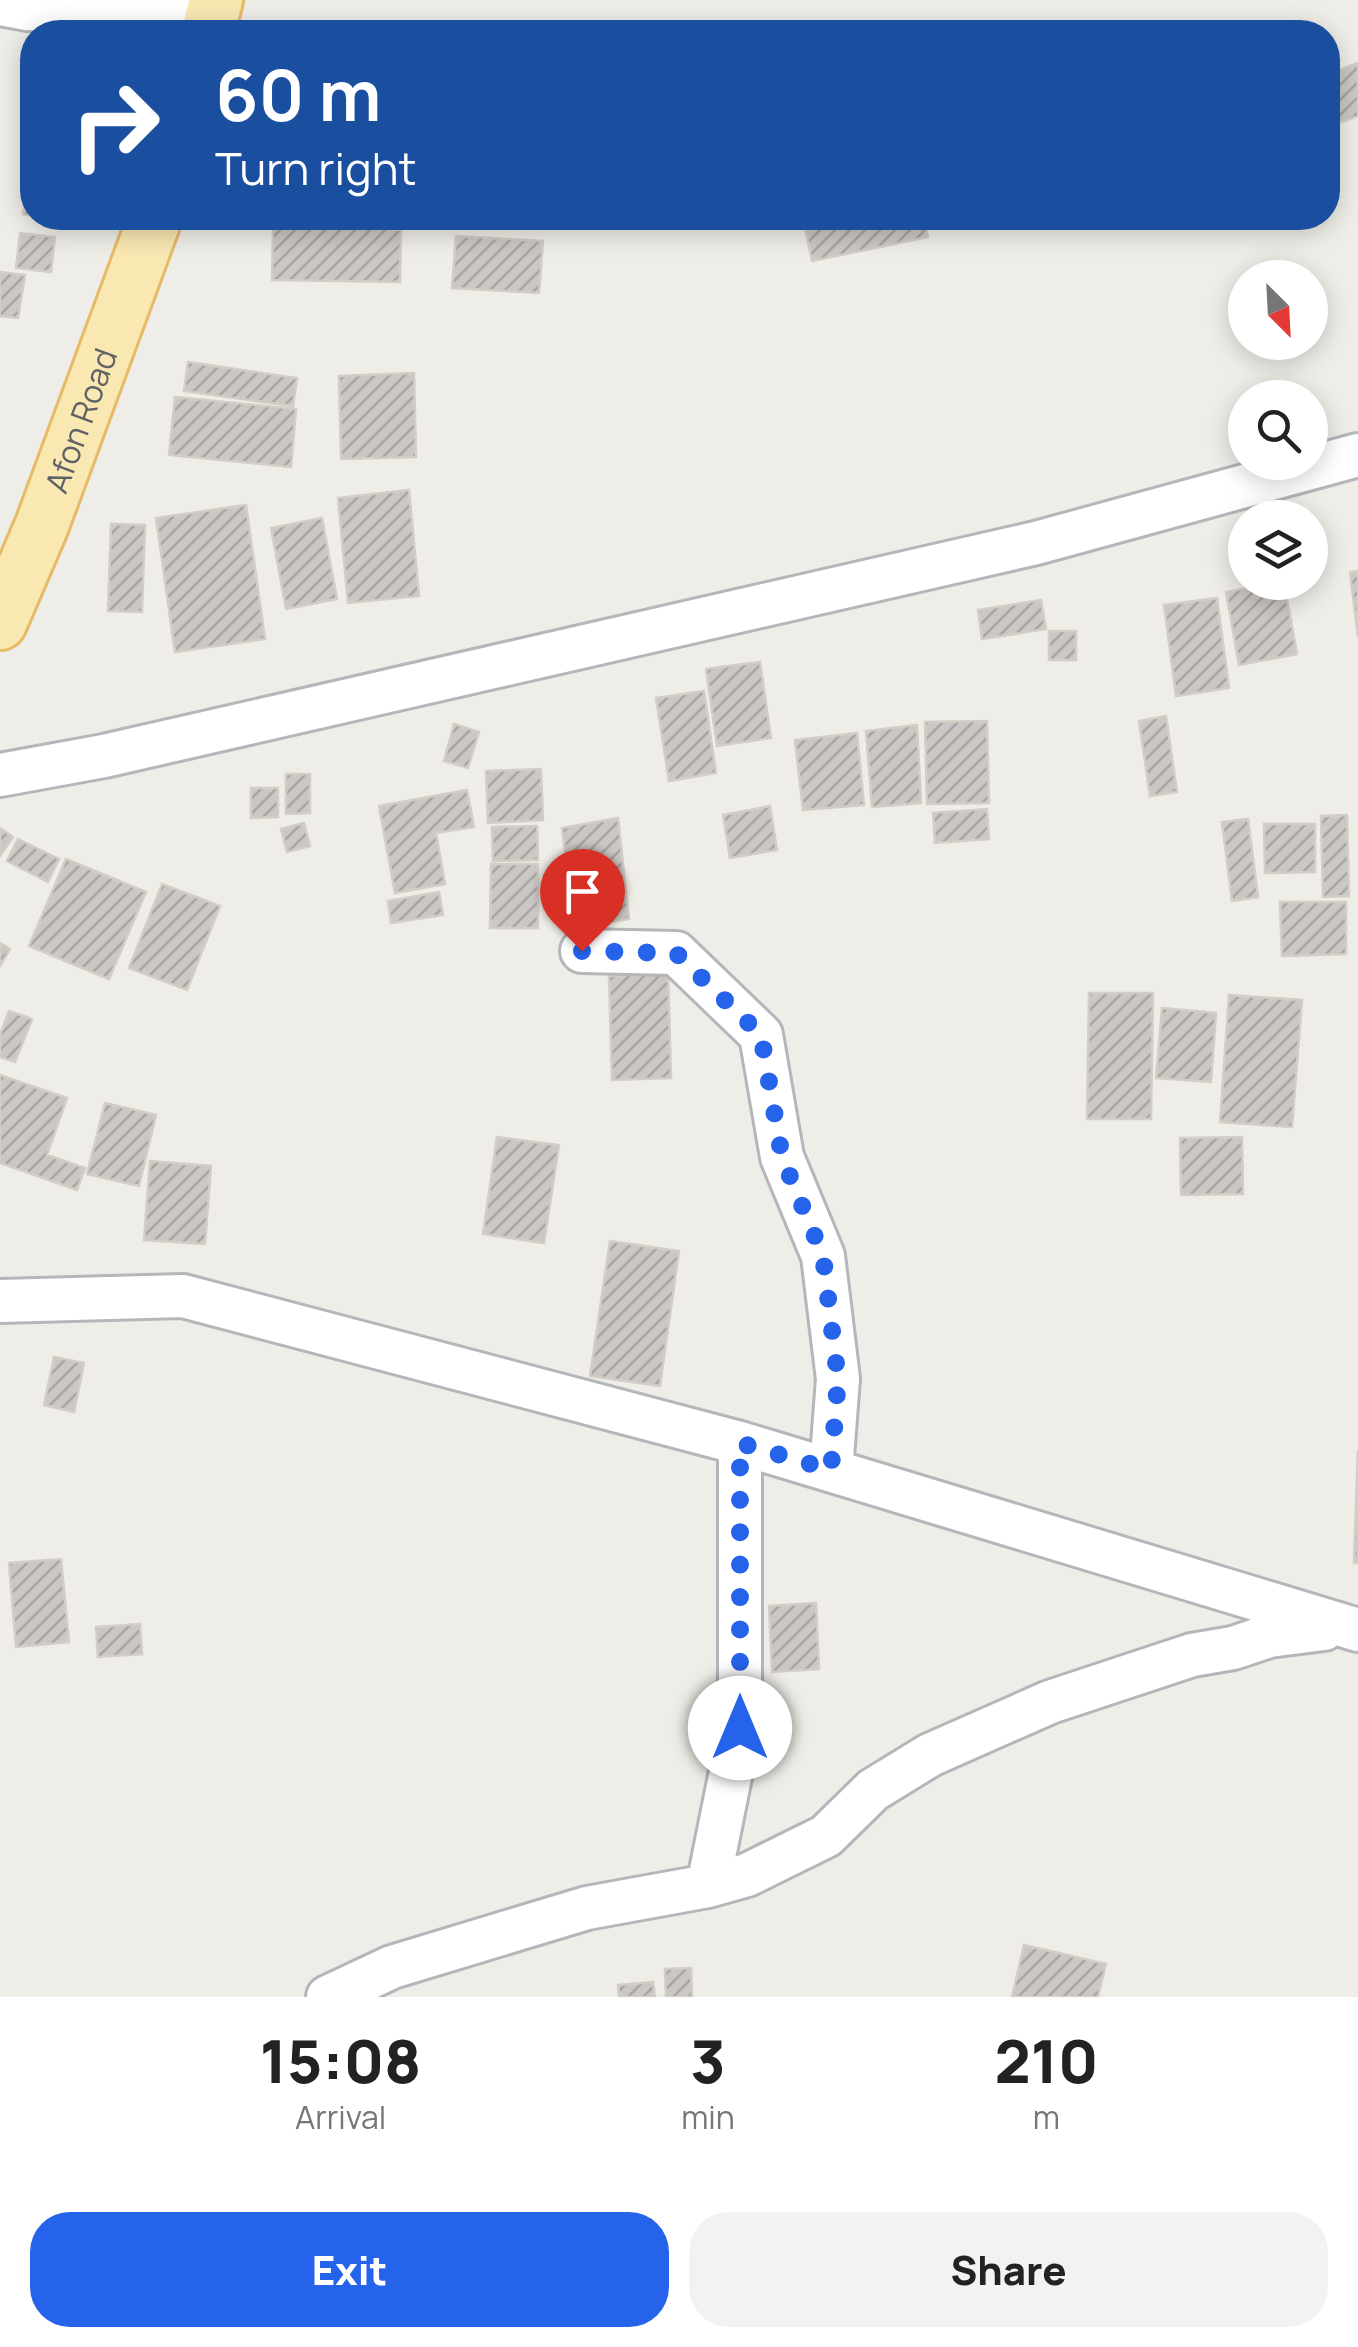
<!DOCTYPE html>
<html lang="en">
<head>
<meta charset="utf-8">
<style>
	:root { --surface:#fff; --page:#f2f2f2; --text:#222; --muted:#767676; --accent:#2563eb }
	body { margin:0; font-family:Manrope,sans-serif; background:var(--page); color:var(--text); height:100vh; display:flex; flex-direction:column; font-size:38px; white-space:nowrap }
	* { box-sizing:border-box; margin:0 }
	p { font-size:32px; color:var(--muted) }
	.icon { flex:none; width:55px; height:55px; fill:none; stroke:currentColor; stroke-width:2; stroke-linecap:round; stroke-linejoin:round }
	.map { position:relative; height:1997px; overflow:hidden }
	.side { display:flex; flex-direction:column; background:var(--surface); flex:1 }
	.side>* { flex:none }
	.hud { position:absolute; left:20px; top:20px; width:1320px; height:210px; border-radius:40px; box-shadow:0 5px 25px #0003; background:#1a4fa0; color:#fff; overflow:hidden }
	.needle { width:65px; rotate:156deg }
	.fabs { position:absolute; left:1228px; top:260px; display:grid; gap:20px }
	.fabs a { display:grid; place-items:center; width:100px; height:100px; border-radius:50%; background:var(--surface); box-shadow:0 5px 25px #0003; font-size:50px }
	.pin { position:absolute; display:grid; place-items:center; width:85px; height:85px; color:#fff; margin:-102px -42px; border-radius:50% 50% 50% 0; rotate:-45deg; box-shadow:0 0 10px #0007 }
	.pin .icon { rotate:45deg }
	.me { position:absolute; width:110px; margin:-55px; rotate:0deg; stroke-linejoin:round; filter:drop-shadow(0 0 8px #0008) }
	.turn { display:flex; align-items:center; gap:35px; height:210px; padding:0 30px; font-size:45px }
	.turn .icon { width:130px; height:130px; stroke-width:2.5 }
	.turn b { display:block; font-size:70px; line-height:85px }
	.eta { display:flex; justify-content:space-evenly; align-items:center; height:170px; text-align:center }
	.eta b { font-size:60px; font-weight:800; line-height:70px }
	.action { display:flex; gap:20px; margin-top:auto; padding:20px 30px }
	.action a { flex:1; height:115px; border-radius:40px; background:var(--accent); color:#fff; font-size:40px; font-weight:800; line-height:115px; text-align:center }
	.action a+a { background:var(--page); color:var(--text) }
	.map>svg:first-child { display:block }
</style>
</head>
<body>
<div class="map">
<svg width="1358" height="1997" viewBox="0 0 1358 1997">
	<defs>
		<pattern id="building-hatch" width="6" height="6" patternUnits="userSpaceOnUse" patternTransform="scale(2.5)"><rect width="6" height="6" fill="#cbc7c4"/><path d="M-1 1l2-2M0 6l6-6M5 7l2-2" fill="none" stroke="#a8a5a3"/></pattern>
	</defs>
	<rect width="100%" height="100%" fill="#efede7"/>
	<path fill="url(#building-hatch)" stroke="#d3cec5" stroke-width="2.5" d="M 1358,63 L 1358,116 L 1328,127 L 1328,74 Z
		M 29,182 L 32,182 L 32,216 L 23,214 Z
		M 265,218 L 335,218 L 335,223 L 265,223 Z
		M 803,218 L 924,218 L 928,237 L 812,261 Z
		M 950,218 L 988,218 L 952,227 Z
		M 335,223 L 401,230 L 400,282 L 272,280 L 273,229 Z
		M 20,233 L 55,237 L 51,272 L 16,268 Z
		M 456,236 L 543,241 L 539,293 L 452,288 Z
		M 0,272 L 25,275 L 18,318 L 0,316 Z
		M 188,362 L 297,378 L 293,406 L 184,391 Z
		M 414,373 L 416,457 L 341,459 L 339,376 Z
		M 175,397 L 296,409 L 291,467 L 169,455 Z
		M 409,490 L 419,596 L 348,603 L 338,498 Z
		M 246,505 L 265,639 L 175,652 L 156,518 Z
		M 322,518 L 337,599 L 286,609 L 271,528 Z
		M 111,524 L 145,525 L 142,612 L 108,611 Z
		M 1358,571 L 1358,637 L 1350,572 Z
		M 1284,582 L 1297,654 L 1239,665 L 1226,592 Z
		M 1217,598 L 1229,688 L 1176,696 L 1164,605 Z
		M 1041,600 L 1046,629 L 982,639 L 978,610 Z
		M 1049,631 L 1076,631 L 1076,660 L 1049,660 Z
		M 760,662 L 771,738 L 717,746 L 706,669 Z
		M 704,691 L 716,773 L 669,781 L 656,698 Z
		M 1166,716 L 1177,792 L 1150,796 L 1139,721 Z
		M 987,721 L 989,803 L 927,804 L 925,722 Z
		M 454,724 L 479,732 L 468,768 L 444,761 Z
		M 917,725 L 921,803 L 872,807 L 866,731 Z
		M 857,733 L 864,805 L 803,810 L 795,740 Z
		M 541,769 L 543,820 L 488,823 L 486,771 Z
		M 286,774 L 310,774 L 310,813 L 286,814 Z
		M 251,788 L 278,788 L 278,817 L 251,818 Z
		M 467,790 L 474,827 L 436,833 L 445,884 L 395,893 L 379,806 Z
		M 770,806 L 777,850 L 730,858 L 723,815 Z
		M 987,809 L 989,839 L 935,843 L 933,813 Z
		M 1347,815 L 1349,896 L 1323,897 L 1321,816 Z
		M 618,818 L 629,919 L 575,928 L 562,828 Z
		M 1248,819 L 1258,897 L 1232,901 L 1222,822 Z
		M 304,823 L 310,846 L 287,852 L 281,829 Z
		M 1264,824 L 1315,824 L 1315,872 L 1265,873 Z
		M 537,826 L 538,860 L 493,861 L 492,827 Z
		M 0,828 L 13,837 L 0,856 Z
		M 18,839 L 59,859 L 48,882 L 7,861 Z
		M 66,859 L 146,892 L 109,979 L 29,946 Z
		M 491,864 L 538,864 L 538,928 L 490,928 Z
		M 162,884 L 220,906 L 187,990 L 129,968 Z
		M 439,892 L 443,915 L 391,923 L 388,901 Z
		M 1280,902 L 1346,902 L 1346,954 L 1282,956 Z
		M 0,943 L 10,949 L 0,966 Z
		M 668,973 L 671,1078 L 612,1080 L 609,976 Z
		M 1089,993 L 1153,993 L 1151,1119 L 1087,1119 Z
		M 1229,995 L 1302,1000 L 1292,1127 L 1220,1122 Z
		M 1162,1008 L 1216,1013 L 1211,1082 L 1156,1078 Z
		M 9,1011 L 32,1019 L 15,1062 L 0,1057 L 0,1035 Z
		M 0,1075 L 67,1098 L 47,1155 L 85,1168 L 77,1190 L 0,1163 Z
		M 105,1103 L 156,1115 L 139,1186 L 87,1174 Z
		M 497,1137 L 559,1145 L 544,1243 L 483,1234 Z
		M 1242,1137 L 1243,1194 L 1181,1195 L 1180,1138 Z
		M 150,1161 L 211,1166 L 205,1244 L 144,1240 Z
		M 610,1241 L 679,1251 L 660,1386 L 590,1376 Z
		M 54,1357 L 84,1363 L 74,1412 L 44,1405 Z
		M 1358,1450 L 1358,1563 L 1354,1563 Z
		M 61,1559 L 69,1642 L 16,1647 L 9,1563 Z
		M 816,1603 L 819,1669 L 772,1672 L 769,1606 Z
		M 140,1624 L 142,1654 L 98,1657 L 96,1627 Z
		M 1024,1945 L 1106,1964 L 1098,1997 L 1012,1997 Z
		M 691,1968 L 692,1997 L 666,1997 L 665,1969 Z
		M 653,1982 L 655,1997 L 619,1997 L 618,1985 Z"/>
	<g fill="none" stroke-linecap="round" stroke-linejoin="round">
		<g stroke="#b4b7ba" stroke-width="48">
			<path id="minor" d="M 0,4 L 27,9 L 212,19
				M 0,775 L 104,756 L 1036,543 L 1358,455
				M 582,951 L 676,953 L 761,1035 L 782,1157 L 823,1256 L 838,1379 L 831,1470
				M 0,1301 L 183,1296 L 740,1443 L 1358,1630
				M 708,1886 L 740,1727 L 740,1443
				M 328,1997 L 392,1967 L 587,1908 L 708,1886 L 747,1875 L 826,1836 L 873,1790 L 930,1755 L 1050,1702 L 1192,1655 L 1233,1648 L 1269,1636 L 1324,1629"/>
		</g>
		<g stroke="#e7ba68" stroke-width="58">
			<g id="major">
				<path d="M 208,32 L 216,0"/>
				<path id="s1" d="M 0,623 L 42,525 L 155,218"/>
			</g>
		</g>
		<use href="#minor" stroke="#fff" stroke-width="42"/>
		<use href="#major" stroke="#f9e8b2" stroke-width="52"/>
	</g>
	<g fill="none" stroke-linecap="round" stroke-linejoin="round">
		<path stroke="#2563eb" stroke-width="18" stroke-dasharray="0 32.4" d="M 582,951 L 676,953 L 761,1035 L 782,1157 L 823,1256 L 838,1379 L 831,1470 L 740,1443 L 740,1728"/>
	</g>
	<g text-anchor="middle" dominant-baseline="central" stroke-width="8" stroke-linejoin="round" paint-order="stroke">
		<g font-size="32" fill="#5e6266" stroke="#fff">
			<text stroke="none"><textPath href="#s1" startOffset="218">Afon Road</textPath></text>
		</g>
	</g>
</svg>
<div class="fabs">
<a><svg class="needle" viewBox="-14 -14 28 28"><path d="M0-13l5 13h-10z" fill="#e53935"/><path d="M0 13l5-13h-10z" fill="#767676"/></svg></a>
<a><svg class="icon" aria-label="search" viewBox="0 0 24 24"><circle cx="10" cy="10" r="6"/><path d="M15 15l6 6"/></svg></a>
<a><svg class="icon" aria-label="layers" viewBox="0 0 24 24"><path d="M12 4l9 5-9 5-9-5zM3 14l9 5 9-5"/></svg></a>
</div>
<div class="pin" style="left:582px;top:951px;background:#d93025"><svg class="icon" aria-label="arrive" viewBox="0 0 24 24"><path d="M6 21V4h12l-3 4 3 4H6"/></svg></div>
<svg class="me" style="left:740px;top:1728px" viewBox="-20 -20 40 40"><circle r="19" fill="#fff"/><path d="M0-13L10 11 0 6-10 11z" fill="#2563eb"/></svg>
<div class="hud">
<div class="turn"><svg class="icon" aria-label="right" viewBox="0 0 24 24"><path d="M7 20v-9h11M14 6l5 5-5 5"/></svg><div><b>60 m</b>Turn right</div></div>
</div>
</div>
<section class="side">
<div class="eta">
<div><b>15:08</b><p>Arrival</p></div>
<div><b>3</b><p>min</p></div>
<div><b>210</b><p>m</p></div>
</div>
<div class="action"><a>Exit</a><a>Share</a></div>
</section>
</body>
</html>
